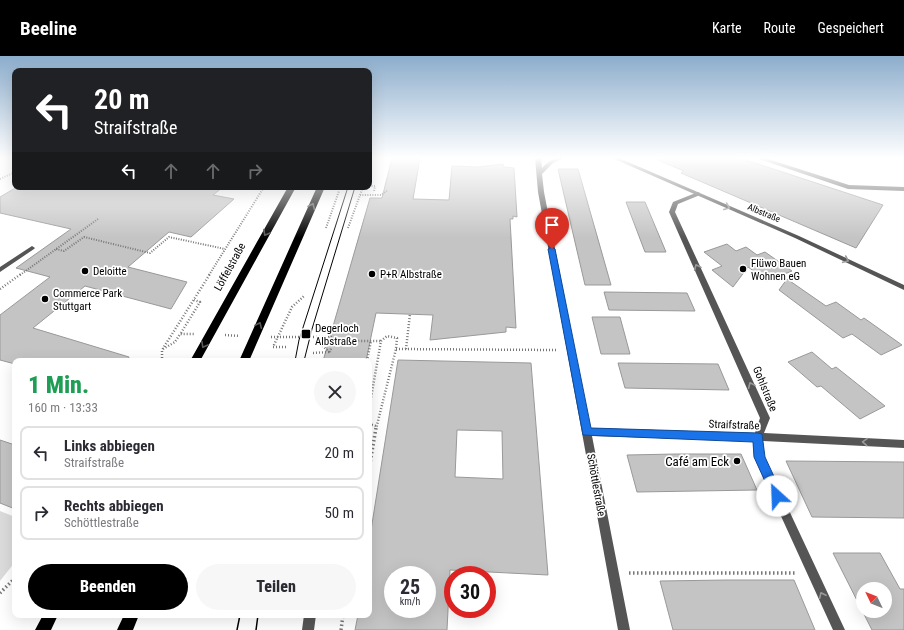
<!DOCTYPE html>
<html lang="de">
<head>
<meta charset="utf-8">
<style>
	:root { --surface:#fff; --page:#f7f7f7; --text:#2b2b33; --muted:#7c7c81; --line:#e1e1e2; --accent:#000 }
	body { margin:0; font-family:"Roboto Condensed",sans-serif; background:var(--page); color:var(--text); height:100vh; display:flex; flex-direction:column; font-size:15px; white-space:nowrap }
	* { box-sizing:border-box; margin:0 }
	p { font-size:13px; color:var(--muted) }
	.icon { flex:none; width:22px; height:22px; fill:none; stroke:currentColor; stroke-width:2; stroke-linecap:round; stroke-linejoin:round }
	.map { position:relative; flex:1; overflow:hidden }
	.side { position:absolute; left:12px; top:302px; width:360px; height:260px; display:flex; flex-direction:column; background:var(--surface); border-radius:8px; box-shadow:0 4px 16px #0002 }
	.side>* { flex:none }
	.guide { position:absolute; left:12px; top:12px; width:360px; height:122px; border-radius:8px; box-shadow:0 4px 16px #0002; background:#202124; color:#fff; overflow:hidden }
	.needle { width:26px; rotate:313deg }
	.buttons { position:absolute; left:856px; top:526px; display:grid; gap:8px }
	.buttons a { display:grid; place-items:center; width:36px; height:36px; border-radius:50%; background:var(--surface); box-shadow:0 4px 16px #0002; font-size:20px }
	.speed { position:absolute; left:384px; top:510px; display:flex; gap:8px; font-size:20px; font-weight:700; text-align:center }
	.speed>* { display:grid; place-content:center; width:52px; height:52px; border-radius:50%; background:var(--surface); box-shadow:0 4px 16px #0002; line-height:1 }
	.speed small { font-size:10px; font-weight:400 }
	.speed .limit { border:6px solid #d22; background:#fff; color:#111 }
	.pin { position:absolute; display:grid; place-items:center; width:34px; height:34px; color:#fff; margin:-41px -17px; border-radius:50% 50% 50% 0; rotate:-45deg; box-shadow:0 0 4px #0007 }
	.pin .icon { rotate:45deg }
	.me { position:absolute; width:44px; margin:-22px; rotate:335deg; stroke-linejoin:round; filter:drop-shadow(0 0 3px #0008) }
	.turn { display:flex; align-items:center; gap:14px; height:84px; padding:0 16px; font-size:18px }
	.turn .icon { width:52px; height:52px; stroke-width:2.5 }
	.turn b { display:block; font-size:28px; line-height:34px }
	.lanes { display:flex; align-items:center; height:38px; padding:0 16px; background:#0003; justify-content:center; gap:20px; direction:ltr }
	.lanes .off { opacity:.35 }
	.round { display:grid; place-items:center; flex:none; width:42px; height:42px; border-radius:21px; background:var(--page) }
	.overview { display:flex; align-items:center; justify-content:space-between; height:68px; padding:0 16px }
	h1 { font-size:24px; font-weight:800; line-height:30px; color:#1e9e55 }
	.action { display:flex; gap:8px; margin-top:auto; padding:8px 16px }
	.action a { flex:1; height:46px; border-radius:24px; background:var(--accent); color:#fff; font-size:16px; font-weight:800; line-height:46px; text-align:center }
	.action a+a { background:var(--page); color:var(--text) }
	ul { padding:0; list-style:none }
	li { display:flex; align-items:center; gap:12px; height:54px; margin:0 8px 6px; padding:0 8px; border:2px solid var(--line); border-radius:8px }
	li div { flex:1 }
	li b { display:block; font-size:15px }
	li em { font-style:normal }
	header { display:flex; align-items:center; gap:24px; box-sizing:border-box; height:56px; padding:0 20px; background:var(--accent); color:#fff }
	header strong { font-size:19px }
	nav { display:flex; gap:22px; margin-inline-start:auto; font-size:14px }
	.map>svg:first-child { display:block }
</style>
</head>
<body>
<header>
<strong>Beeline</strong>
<nav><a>Karte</a><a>Route</a><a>Gespeichert</a></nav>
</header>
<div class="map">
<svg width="904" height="574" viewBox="0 0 904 574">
	<rect width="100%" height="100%" fill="#fff"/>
	<path fill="#dcdcdc" d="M 0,455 L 15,461 L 15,506 L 0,525 Z"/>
	<path fill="#c4c4c4" stroke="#999" fill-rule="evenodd" d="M 392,102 L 420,102 L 413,143 L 449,144 L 452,110 L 477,111 L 503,108 L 504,111 L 514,112 L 517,161 L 513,160 L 513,163 L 510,163 L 516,272 L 506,271 L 506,276 L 430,284 L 433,259 L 376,257 L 366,305 L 323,305 L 370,142 L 382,142 Z
		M 653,102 L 740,102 L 883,149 L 856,192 L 681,117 L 684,115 Z
		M 558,113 L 578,113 L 611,229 L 585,229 Z
		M 17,131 L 223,131 L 213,139 L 234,143 L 191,181 L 169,176 L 128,211 L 187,226 L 171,253 L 85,230 L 33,272 L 129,301 L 128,305 L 15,305 L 15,308 L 0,304 L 0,259 L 50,221 L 16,212 L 71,173 L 0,157 L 0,141 Z
		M 626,146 L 645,146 L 666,196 L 645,196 Z
		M 727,188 L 736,195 L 746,191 L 757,199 L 765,196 L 792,215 L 767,225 L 748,211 L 733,231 L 712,214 L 722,210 L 704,196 Z
		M 787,223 L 826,250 L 836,246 L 861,264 L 864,262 L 902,289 L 881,299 L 852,278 L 843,282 L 779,234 Z
		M 604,236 L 687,237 L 695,255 L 609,254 Z
		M 592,261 L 620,261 L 630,298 L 601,298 Z
		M 812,296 L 832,313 L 836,311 L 885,350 L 860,363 L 821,330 L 817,331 L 788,306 Z
		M 398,304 L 531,307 L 548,519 L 450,514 L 447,574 L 355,574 L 358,559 L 369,559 L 369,487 ZM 457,374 L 502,375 L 503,423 L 455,421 ZM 393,519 L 427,519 L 427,553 L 393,553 Z
		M 618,307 L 718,308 L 729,334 L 625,332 Z
		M 0,384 L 15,389 L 15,453 L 0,447 Z
		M 676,398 L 741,398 L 757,434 L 637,436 L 627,399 Z
		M 786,405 L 904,406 L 904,462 L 812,461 Z
		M 833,497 L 880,497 L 900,533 L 904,533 L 904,574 L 872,574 ZM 863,533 L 885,533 L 885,555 L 863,555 Z
		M 727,524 L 794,524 L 815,574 L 673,574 L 660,525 Z"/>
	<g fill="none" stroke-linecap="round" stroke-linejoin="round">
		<path stroke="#777" stroke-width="2" stroke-dasharray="1 1.5" stroke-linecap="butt" d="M 0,123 L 15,116
			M 369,130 L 375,130 L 374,135
			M 360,139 L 363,131
			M 326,172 L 339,135
			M 348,172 L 360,139 L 381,139 L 388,134
			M 56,193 L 64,195 L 84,181 L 150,197 L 169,181 L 225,193
			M 20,219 L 98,163
			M 209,219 L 264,131"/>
		<path stroke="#777" stroke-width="2.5" stroke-dasharray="1 2" stroke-linecap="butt" d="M 0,233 L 21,218
			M 181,277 L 200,246 L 194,244
			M 225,279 L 240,280
			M 271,281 L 334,281 L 330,296
			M 286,291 L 273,291 L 292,251 L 304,240
			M 163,293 L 175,286 L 180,278 L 194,278
			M 396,293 L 556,294
			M 406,293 L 410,258
			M 330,296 L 316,285 L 381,285
			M 313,297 L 329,296
			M 162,305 L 162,294 L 210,218
			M 367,305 L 371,285
			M 369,353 L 381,285 L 387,280 L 397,282 L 396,293 L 376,373
			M 369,368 L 376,370"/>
		<path stroke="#777" stroke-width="3.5" stroke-dasharray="1.5 2.5" stroke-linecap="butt" d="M 369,413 L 376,372
			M 629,517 L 796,517
			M 0,537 L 15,522
			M 341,574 L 343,559"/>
		<path fill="#555" fill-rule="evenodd" d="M 759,102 L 765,102 L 849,129 L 904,131 L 904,135 L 848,133 L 759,103 Z
			M 32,190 L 35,192 L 34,193 L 0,216 L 0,211 Z
			M 304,559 L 316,559 L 314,574 L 302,574 Z"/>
		<path fill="#555" fill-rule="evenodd" d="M 535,102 L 541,102 L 542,112 C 548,106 554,101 564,102 L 553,107 L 542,118 L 544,136 L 590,372 L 755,377 L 760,362 L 669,156 L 673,146 L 698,136 L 700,137 L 700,139 L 678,148 L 675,156 L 770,362 L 764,377 L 904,384 L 904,392 L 763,385 L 764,401 L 845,574 L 833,574 L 754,401 L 753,385 L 592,380 L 630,574 L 618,574 L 538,136 Z"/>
		<path fill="#555" fill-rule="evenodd" d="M 612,102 L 619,102 L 799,180 L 904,229 L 904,234 L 795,182 Z"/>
		<path fill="#000" fill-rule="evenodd" d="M 288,131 L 296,131 L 200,305 L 190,305 Z
			M 317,131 L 325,131 L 249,305 L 239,305 Z
			M 43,559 L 58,559 L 51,574 L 35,574 Z
			M 124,559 L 139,559 L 133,574 L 117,574 Z"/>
		<path stroke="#000" stroke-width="1" d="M 295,305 L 299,284 L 348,131
			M 304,305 L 312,273 L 355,131"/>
		<path stroke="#000" stroke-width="1.5" d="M 237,574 L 240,559
			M 256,574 L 258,559"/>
	</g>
	<defs><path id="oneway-chevron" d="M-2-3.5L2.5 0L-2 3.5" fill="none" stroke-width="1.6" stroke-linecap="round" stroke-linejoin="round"/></defs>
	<g stroke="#595959">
		<use href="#oneway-chevron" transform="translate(312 150) rotate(-66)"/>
		<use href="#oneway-chevron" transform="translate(266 177) rotate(119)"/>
		<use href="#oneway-chevron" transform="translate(259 269) rotate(-66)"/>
		<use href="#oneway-chevron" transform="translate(204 289) rotate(119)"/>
	</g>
	<g stroke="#999">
		<use href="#oneway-chevron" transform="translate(727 151) rotate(23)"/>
		<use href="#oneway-chevron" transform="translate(846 204) rotate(25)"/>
		<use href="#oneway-chevron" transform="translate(697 211) rotate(-114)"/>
		<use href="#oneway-chevron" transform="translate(751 329) rotate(-114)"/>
		<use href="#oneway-chevron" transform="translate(865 386) rotate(-177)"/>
		<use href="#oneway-chevron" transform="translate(822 539) rotate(-115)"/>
	</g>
	<linearGradient id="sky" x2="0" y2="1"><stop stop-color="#8cadcc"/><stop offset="0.56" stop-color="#fff"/><stop offset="1" stop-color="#fff" stop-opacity="0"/></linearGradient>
	<rect width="904" height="182" fill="url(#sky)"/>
	<path fill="#1a73e8" stroke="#114b97" d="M 552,191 L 555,193 L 591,372 L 758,377 L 762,378 L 765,401 L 783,440 L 781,443 L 777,445 L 773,443 L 754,401 L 753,386 L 583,379 L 548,193 Z"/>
	<g fill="#000" stroke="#fff" stroke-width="1.5">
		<circle cx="743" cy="213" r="4"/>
		<circle cx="85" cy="215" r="4"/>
		<circle cx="372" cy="218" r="4"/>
		<circle cx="45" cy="243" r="4"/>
		<rect x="301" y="273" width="10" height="10" rx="2"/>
		<circle cx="737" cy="405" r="4"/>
	</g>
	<g text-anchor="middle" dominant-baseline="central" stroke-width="3.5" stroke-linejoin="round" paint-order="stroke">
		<g font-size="9" fill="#000" stroke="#fff">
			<text transform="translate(764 157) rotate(23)">Albstraße</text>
		</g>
		<g font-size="11" fill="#000" stroke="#fff" text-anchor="start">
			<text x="751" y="207">Flüwo Bauen<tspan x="751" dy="13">Wohnen eG</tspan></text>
			<text x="93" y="215">Deloitte</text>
			<text x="380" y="218">P+R Albstraße</text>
			<text x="53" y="237">Commerce Park<tspan x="53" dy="13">Stuttgart</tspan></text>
			<text x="315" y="272">Degerloch<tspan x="315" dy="13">Albstraße</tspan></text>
		</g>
		<g font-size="11" fill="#000" stroke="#fff">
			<text transform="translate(230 211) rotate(-61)">Löffelstraße</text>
			<text transform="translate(765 333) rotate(68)">Gohlstraße</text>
			<text transform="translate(734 369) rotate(2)">Straifstraße</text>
			<text transform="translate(596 429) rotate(80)">Schöttlestraße</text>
		</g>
		<g font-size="13" fill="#000" stroke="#fff" text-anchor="end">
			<text x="729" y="405">Café am Eck</text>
		</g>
	</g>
</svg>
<div class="buttons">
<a><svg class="needle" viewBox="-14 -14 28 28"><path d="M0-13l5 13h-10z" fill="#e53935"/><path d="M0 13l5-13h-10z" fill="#7c7c81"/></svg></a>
</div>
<div class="speed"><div>25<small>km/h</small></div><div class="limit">30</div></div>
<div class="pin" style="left:552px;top:193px;background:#d93025"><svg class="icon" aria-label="arrive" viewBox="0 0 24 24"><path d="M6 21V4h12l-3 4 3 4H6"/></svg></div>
<svg class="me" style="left:777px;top:440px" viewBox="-20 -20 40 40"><circle r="19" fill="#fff"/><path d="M0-13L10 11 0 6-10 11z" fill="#1a73e8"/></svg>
<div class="guide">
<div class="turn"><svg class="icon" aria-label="left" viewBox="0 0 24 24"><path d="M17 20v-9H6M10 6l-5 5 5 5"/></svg><div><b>20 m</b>Straifstraße</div></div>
<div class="lanes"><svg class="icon" aria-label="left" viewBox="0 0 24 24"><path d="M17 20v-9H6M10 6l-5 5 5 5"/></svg><svg class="icon off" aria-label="ahead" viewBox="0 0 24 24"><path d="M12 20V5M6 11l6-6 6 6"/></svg><svg class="icon off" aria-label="ahead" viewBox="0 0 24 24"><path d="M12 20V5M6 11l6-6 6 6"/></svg><svg class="icon off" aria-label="right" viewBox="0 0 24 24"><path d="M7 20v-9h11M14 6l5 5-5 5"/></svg></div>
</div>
<section class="side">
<div class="overview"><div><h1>1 Min.</h1><p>160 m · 13:33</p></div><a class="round"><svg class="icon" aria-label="close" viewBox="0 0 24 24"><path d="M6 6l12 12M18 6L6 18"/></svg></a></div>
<ul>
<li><svg class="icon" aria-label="left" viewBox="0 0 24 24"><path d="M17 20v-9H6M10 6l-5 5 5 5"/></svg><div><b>Links abbiegen</b><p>Straifstraße</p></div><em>20 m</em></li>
<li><svg class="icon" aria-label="right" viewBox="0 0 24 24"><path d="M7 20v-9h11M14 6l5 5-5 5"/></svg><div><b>Rechts abbiegen</b><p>Schöttlestraße</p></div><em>50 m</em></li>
</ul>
<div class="action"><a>Beenden</a><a>Teilen</a></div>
</section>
</div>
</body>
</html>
